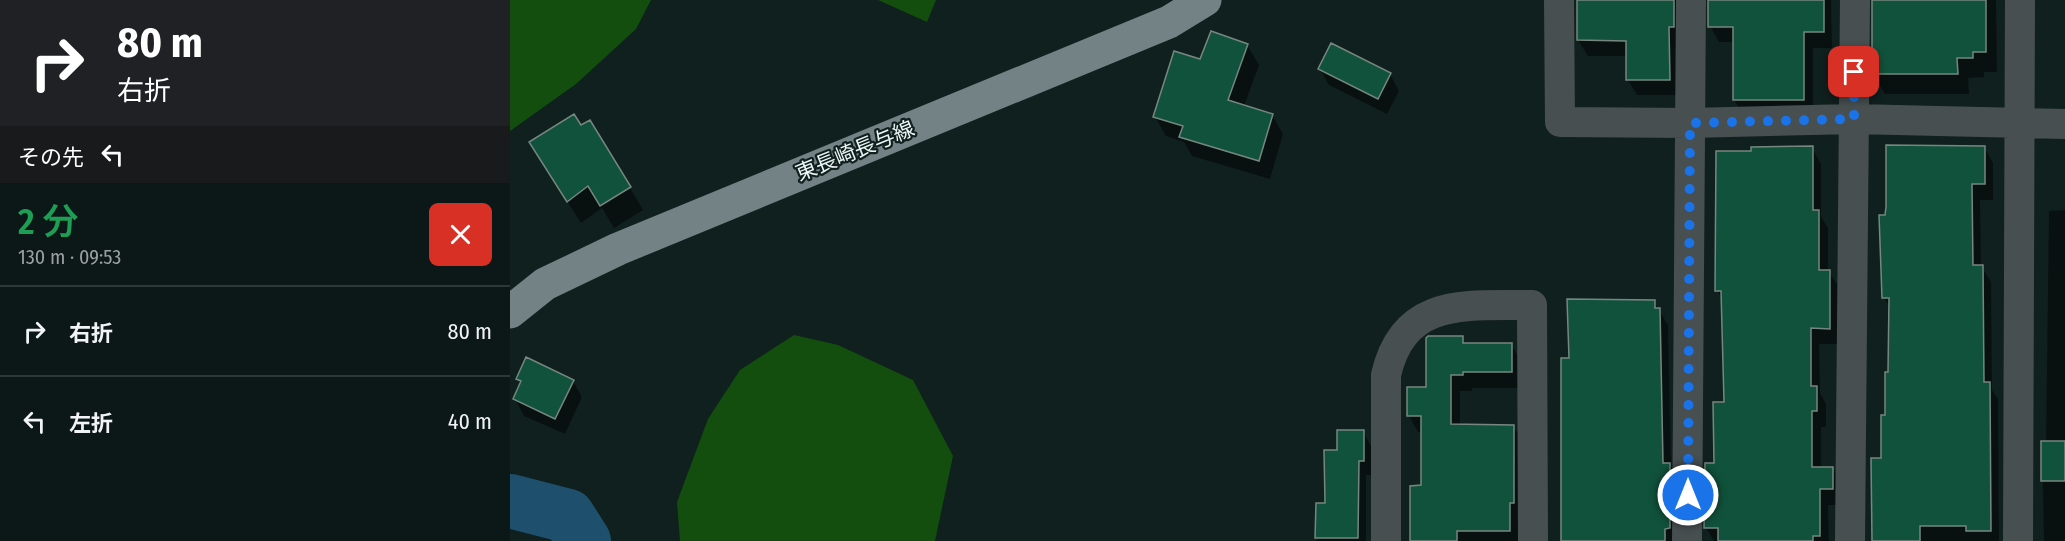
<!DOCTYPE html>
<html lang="ja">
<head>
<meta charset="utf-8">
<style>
	:root { --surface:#0c1817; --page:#1a2524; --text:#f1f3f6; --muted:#9aa0a1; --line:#2c3736 }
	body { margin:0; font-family:"Fira Sans Condensed","Noto Sans JP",sans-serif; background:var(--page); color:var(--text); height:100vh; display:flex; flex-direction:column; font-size:22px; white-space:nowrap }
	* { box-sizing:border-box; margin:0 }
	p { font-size:20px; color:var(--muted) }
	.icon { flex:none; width:33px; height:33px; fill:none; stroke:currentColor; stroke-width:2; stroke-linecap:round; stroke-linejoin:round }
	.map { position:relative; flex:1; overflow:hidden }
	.drawer { display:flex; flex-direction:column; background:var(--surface); width:510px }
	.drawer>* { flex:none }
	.top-card { background:#202124; color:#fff; overflow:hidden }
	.pin { position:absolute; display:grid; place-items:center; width:51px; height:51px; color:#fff; margin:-26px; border-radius:12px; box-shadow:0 3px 9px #0006 }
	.me { position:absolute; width:66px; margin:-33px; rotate:0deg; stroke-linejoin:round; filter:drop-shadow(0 0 4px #0008) }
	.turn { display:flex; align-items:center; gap:21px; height:126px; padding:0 18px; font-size:27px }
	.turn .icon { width:78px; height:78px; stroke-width:2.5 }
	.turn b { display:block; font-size:42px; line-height:51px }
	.then { display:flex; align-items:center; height:57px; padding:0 18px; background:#0003; gap:12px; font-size:22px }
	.round { display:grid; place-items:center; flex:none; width:63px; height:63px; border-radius:9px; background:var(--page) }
	.head { display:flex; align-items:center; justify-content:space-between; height:102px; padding:0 18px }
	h1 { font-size:36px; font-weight:600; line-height:45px; color:#1e9e55 }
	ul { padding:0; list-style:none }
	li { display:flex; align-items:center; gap:18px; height:90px; padding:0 18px; border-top:2px solid var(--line) }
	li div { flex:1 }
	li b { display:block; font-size:22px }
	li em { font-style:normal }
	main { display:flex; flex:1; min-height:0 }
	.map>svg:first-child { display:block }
</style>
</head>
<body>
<main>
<section class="drawer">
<div class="top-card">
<div class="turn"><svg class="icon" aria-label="right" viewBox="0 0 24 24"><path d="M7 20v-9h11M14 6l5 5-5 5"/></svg><div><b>80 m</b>右折</div></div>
<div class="then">その先<svg class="icon" aria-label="left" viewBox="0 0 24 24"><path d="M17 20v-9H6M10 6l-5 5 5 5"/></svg></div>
</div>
<div class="head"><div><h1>2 分</h1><p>130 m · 09:53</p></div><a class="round" style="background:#d93025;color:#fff"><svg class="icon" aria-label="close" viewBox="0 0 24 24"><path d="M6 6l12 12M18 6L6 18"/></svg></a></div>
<ul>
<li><svg class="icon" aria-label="right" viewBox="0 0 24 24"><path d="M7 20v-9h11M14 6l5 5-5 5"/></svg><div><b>右折</b></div><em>80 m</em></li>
<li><svg class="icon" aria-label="left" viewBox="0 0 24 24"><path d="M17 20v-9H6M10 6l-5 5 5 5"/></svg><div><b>左折</b></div><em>40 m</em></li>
</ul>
</section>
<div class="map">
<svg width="1555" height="541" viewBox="0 0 1555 541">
	<rect width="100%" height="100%" fill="#10201f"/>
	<path fill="#134e0e" d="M 0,0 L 141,0 L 126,29 L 66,84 L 0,131 Z
		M 368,0 L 426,0 L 417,22 Z
		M 284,335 L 328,345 L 403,380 L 443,456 L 425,541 L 170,541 L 167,502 L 198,419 L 230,370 Z"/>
	<path fill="#0007" d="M 1069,0 L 1170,0 L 1168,95 L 1127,95 L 1118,80 L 1118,56 L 1078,56 L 1068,40 Z
		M 1198,0 L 1321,0 L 1322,48 L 1303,48 L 1303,116 L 1234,116 L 1224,100 L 1224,42 L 1209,42 L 1200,26 Z
		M 1364,0 L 1486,0 L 1487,72 L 1474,72 L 1474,77 L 1458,78 L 1459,94 L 1375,94 L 1363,74 Z
		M 737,45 L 749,65 L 734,106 L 762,115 L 773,134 L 760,179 L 682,156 L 674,142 L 656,136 L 645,117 L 691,61 Z
		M 810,69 L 880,74 L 889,91 L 877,114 L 819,85 Z
		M 1474,147 L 1483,163 L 1483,200 L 1470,200 L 1471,266 L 1481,282 L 1482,390 L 1488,399 L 1489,541 L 1363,541 L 1380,374 L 1380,308 L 1374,297 L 1376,217 Z
		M 1302,148 L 1311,164 L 1311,217 L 1318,228 L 1318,271 L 1329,287 L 1328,344 L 1309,344 L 1310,393 L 1316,404 L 1316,427 L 1311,427 L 1311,468 L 1323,469 L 1332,485 L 1332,505 L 1318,505 L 1319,541 L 1204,541 L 1196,528 L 1215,403 L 1213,301 L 1207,290 L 1242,152 Z
		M 33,164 L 120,188 L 133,210 L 104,228 L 92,208 L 71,223 Z
		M 1555,210 L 1555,541 L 1534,541 L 1532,443 L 1536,443 L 1539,211 Z
		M 1144,302 L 1158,325 L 1161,466 L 1169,480 L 1168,541 L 1053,541 L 1060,360 Z
		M 952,338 L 956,344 L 1001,344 L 1010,360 L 1010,388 L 962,388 L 962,391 L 950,391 L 950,426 L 1003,426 L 1013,442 L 1009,541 L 901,541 L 913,487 L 913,432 L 908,432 L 899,416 Z
		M 8,379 L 63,381 L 72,397 L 55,434 L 14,416 L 5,399 L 11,385 Z
		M 853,432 L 861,446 L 861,475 L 856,475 L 856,541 L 807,541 L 807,505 L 816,505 L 828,451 Z"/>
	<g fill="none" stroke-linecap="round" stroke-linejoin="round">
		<path stroke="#1e506e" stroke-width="54" d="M 0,501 L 58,516 L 74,541"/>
	</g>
	<path fill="#11523c" stroke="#77877f" stroke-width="1.5" d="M 1067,0 L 1164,0 L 1164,27 L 1159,27 L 1160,80 L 1116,80 L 1116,41 L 1067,40 Z
		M 1198,0 L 1314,0 L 1314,32 L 1294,32 L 1294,100 L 1223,100 L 1223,27 L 1198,27 Z
		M 1362,0 L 1476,0 L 1476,52 L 1463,52 L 1463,58 L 1447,58 L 1448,74 L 1362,74 Z
		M 701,31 L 738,44 L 718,100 L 763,114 L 749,161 L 669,137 L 673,126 L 643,117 L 664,51 L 690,59 Z
		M 821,43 L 881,73 L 868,99 L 808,69 Z
		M 64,114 L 71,125 L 80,120 L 121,187 L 90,206 L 78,186 L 57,202 L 19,142 Z
		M 1376,145 L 1475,146 L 1475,184 L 1462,184 L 1463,265 L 1473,265 L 1474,382 L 1480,382 L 1481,531 L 1456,531 L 1456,526 L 1410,526 L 1410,541 L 1362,541 L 1361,458 L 1371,458 L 1371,415 L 1375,415 L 1375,372 L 1378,372 L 1379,298 L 1372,298 L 1369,215 L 1375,215 L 1376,207 Z
		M 1303,146 L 1303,210 L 1309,210 L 1309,270 L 1320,270 L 1320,329 L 1301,328 L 1301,386 L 1307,386 L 1307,411 L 1302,411 L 1302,467 L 1323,467 L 1323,489 L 1310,489 L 1310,536 L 1303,536 L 1303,541 L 1208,541 L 1208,528 L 1194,528 L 1195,463 L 1204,463 L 1203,402 L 1214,402 L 1211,291 L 1205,291 L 1206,151 L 1241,151 L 1241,147 Z
		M 1057,299 L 1145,300 L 1145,308 L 1150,308 L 1153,463 L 1160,463 L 1160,528 L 1155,529 L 1155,541 L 1051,541 L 1051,358 L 1059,358 Z
		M 918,336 L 953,336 L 953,343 L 1002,343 L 1002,372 L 953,372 L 953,375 L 941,375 L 941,424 L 1004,425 L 1004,503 L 1000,503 L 1000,531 L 947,531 L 947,541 L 900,541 L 900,486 L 911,485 L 911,416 L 897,416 L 897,387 L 916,387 L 916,338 Z
		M 16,357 L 64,380 L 45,419 L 3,399 L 11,381 L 6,379 Z
		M 827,430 L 854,430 L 854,461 L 849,461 L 848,538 L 805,538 L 806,503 L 815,503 L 814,450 L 827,450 Z
		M 1531,441 L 1555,441 L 1555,481 L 1531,481 Z"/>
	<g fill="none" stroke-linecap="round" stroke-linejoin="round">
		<path stroke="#484f51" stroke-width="30" d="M 1049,0 L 1050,122 L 1180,123 L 1344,119 L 1555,124
			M 876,541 L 876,375 C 894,296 957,306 1022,305 L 1023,541
			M 1177,541 L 1181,0
			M 1340,541 L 1345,0
			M 1508,541 L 1510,0"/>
		<path stroke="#738285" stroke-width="33" d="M 0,312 L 35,284 L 108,249 L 659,22 L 695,0"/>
	</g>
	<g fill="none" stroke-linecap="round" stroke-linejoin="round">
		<path stroke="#1a73e8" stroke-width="10" stroke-dasharray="0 18" d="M 1178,495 L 1180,123 L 1344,119 L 1344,72"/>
	</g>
	<g text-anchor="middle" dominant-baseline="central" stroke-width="4.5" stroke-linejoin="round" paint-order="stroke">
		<g font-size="21" fill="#ecf6f5" stroke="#10201f">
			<text transform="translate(345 151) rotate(-22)">東長崎長与線</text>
		</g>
	</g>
</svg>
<div class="pin" style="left:1344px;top:72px;background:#d93025"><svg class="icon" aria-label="arrive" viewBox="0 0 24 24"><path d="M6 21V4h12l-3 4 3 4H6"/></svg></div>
<svg class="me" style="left:1178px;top:495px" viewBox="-20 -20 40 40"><circle r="17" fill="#1a73e8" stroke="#fff" stroke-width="3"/><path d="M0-11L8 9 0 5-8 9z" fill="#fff"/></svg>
</div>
</main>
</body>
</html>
